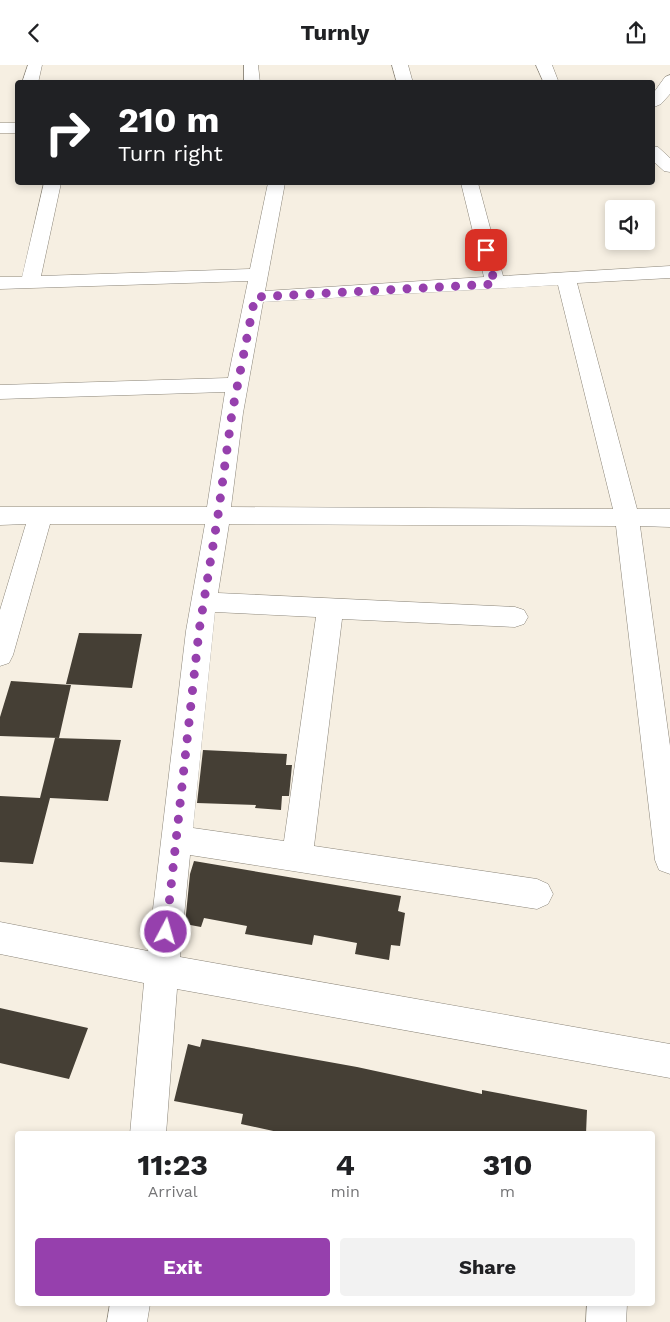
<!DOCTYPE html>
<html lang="en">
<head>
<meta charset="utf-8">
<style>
	:root { --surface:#fff; --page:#f2f2f2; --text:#202124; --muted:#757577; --accent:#9640ad }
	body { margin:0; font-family:"Work Sans",sans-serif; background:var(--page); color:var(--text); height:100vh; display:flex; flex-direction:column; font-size:19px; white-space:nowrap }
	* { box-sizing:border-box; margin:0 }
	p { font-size:16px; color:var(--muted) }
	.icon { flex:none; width:28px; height:28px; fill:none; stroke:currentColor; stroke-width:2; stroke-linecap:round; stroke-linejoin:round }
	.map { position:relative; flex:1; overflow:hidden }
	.drawer { position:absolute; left:15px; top:1066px; width:640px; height:175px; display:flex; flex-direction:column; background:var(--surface); border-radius:5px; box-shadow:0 2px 8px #0003 }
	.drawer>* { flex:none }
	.hud { position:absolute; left:15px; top:15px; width:640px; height:105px; border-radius:5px; box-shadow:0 2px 8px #0003; background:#202124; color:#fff; overflow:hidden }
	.tools { position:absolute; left:605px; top:135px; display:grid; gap:10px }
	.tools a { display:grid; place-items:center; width:50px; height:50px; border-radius:5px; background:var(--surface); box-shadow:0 2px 8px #0003; font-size:25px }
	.pin { position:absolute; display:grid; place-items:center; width:42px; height:42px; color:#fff; margin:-21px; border-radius:10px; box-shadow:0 2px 8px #0006 }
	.me { position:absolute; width:55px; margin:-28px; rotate:6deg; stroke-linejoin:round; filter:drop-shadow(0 0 4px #0008) }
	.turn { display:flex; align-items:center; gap:18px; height:105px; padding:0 20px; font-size:22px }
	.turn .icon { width:65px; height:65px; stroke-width:2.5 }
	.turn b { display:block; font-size:35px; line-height:42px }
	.eta { display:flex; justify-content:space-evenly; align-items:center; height:85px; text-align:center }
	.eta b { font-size:30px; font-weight:700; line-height:35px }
	.cta { display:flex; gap:10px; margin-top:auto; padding:10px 20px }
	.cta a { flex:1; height:58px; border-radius:5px; background:var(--accent); color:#fff; font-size:20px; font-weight:700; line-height:58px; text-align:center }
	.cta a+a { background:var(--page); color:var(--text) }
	header { display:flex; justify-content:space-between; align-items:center; height:65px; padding:0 20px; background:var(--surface); font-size:22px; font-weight:700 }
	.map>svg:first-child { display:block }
</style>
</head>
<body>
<header><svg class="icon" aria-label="back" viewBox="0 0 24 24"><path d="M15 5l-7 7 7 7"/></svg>Turnly<svg class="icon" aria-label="share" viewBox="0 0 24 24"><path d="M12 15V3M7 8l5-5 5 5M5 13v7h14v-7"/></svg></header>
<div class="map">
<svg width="670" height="1257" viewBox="0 0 670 1257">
	<rect width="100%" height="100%" fill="#f6efe2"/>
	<path fill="#453f35" d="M 79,568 L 142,569 L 132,623 L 66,619 Z
		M 11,616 L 71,620 L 59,673 L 0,671 L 0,652 Z
		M 55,673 L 121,675 L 108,736 L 50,733 L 33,799 L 0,797 L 0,731 L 40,733 Z
		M 203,685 L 287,689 L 286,700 L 292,700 L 290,721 L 289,731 L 282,731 L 281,745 L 255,743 L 256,740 L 197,738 Z
		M 194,796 L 401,831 L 398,846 L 405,848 L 400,881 L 391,880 L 389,895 L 355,889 L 357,878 L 314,870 L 312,880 L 245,869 L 247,861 L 204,853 L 201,862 L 185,859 L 190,809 Z
		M 0,943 L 88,963 L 69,1014 L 0,998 Z
		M 202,974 L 357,1002 L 482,1029 L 482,1025 L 587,1045 L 586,1069 L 287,1069 L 241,1059 L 243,1049 L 174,1036 L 188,979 L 200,982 Z"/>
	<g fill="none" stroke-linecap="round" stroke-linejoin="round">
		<g stroke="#8b8579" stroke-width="1">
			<path id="minor" d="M 28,0 L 42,0 L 38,18 L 22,18 Z
				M 244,0 L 258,0 L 260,18 L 244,18 Z
				M 392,0 L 408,0 L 413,18 L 397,18 Z
				M 536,0 L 552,0 L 559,18 L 544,18 Z
				M 670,10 L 670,29 L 661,39 L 652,43 L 652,30 L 665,12 Z
				M 0,58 L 18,58 L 18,68 L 0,68 Z
				M 652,81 L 658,82 L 670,93 L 670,107 L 664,106 L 652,95 Z
				M 44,118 L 61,118 L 41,211 L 250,204 L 268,118 L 285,118 L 265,226 L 484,212 L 461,118 L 478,118 L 503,211 L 670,201 L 670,213 L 577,218 L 637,444 L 670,444 L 670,462 L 640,461 L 670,681 L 670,809 L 659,805 L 655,795 L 616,461 L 229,459 L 218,528 L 515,542 L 524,545 L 528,552 L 524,559 L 515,562 L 342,554 L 314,781 L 537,814 L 548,819 L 553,829 L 548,839 L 537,844 L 190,790 L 180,892 L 670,979 L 670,1013 L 177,924 L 166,1069 L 130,1069 L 144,918 L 0,889 L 0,857 L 148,886 L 186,566 L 205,459 L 50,459 L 13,590 L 9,598 L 0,601 L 0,545 L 26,459 L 0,460 L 0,442 L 207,442 L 225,327 L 0,334 L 0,320 L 228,313 L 248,216 L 0,224 L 0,212 L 22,212 ZM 558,220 L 613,444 L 231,442 L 243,348 L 263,237 ZM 215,547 L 316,552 L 284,776 L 193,763 Z
				M 110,1239 L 150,1239 L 147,1257 L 107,1257 Z
				M 587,1239 L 627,1239 L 626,1257 L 586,1257 Z"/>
		</g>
		<use href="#minor" fill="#fff" fill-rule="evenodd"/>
	</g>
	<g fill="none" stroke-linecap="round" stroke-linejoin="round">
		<path stroke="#9640ad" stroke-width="9" stroke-dasharray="0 16.2" d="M 166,867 L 199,566 L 218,450 L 232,348 L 255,232 L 495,219 L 486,185"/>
	</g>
</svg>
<div class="tools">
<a><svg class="icon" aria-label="sound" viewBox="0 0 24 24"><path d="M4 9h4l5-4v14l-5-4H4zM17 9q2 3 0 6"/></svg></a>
</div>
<div class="pin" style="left:486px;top:185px;background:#d93025"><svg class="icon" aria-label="arrive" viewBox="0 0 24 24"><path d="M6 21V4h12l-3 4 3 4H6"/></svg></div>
<svg class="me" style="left:166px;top:867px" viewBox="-20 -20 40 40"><circle r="17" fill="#9640ad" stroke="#fff" stroke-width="3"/><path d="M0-11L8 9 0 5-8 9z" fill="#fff"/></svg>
<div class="hud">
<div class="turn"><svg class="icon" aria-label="right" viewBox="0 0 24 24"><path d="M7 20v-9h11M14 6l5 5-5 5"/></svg><div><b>210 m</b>Turn right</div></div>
</div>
<section class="drawer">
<div class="eta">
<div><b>11:23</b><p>Arrival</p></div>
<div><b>4</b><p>min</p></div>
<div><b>310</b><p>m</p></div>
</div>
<div class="cta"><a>Exit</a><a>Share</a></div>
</section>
</div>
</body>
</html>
